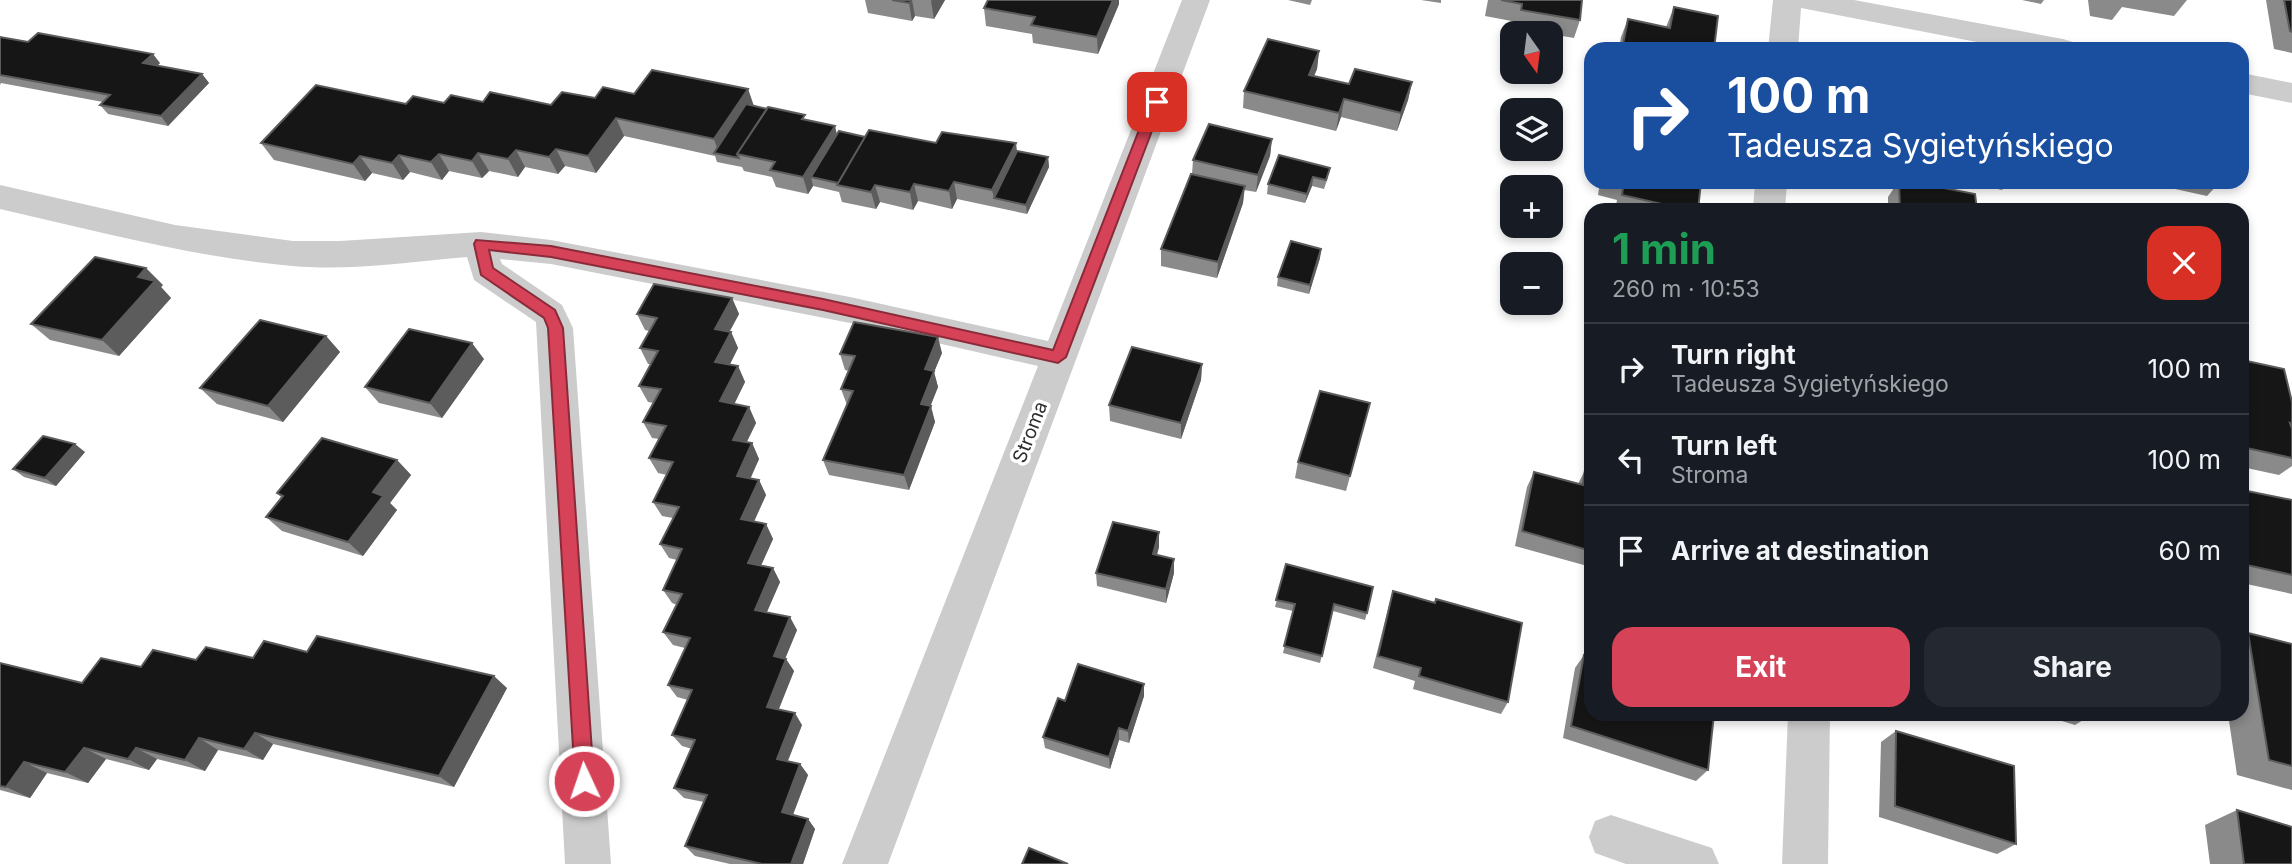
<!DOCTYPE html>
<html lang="en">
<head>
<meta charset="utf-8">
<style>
	:root { --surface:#171b24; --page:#242831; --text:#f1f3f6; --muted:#9ea1a6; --line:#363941; --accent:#d64258 }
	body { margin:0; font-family:Inter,sans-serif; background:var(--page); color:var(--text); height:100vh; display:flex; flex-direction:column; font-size:26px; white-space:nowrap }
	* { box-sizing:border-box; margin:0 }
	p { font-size:23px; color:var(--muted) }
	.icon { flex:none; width:38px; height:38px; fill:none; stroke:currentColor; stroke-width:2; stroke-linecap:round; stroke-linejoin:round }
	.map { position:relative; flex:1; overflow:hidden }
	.side { position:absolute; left:1584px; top:203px; width:665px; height:518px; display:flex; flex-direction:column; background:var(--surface); border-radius:21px; box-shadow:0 4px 10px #0003 }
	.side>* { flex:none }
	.banner { position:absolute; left:1584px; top:42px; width:665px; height:147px; border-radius:21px; box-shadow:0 4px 10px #0003; background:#1a4fa0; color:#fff; overflow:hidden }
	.needle { width:46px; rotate:166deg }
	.controls { position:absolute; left:1500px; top:21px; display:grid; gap:14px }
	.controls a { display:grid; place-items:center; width:63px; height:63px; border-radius:14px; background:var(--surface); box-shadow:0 4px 10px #0003; font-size:35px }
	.pin { position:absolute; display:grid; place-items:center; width:60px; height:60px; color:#fff; margin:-30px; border-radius:14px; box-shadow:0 4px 10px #0006 }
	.me { position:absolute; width:77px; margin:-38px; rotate:357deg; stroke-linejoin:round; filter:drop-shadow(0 0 5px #0008) }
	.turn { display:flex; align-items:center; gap:24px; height:147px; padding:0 28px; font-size:32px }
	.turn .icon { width:91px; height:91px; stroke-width:2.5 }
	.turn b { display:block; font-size:49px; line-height:60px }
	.round { display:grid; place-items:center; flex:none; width:74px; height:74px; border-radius:21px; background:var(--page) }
	.summary { display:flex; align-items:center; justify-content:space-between; height:119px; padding:0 28px }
	h1 { font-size:42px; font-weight:700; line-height:52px; color:#1e9e55 }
	.action { display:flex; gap:14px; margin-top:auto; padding:14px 28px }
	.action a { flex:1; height:80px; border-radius:21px; background:var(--accent); color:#fff; font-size:28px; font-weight:700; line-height:80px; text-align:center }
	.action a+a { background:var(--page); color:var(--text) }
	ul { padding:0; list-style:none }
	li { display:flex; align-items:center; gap:21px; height:91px; padding:0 28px; border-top:2px solid var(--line) }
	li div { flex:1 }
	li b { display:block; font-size:26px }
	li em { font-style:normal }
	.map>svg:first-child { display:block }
</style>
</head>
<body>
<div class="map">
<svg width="2292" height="864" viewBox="0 0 2292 864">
	<rect width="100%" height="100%" fill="#fff"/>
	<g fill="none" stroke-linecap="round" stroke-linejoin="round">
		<path fill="#ccc" fill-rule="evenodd" d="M 1182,0 L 1210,0 L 888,864 L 842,864 L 1038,366 L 850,323 L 551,264 L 500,259 L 502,264 L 562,305 L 573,328 L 611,864 L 565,864 L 536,322 L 474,280 L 467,257 C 410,262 349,271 292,266 C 193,257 96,231 0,209 L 0,185 L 175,225 L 293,241 L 340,241 L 481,232 L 551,240 L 850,297 L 1048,341 Z
			M 1773,0 L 1854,0 L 2063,39 L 2073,42 L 2078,49 L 2013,49 L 1801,8 L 1798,49 L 1768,49 Z
			M 2242,73 L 2292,83 L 2292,103 L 2242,93 Z
			M 1755,182 L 1787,182 L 1785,210 L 1753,210 Z
			M 1788,714 L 1830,714 L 1828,864 L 1782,864 Z
			M 1611,815 L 1712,848 L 1719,864 L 1626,864 L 1595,853 L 1589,837 L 1595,821 Z"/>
	</g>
	<path fill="#8a8a8a" d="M 865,0 L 945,0 L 934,19 L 915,16 L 912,21 L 868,13 Z
		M 1288,0 L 1312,0 L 1310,5 Z
		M 1421,0 L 1441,0 L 1441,3 Z
		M 1488,0 L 1582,0 L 1580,20 L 1574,38 L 1516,28 L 1517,22 L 1485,16 Z
		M 2022,0 L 2044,0 L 2041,4 Z
		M 2088,0 L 2187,0 L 2174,16 L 2122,7 L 2112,20 L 2090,16 Z
		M 2266,0 L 2292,0 L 2292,53 L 2274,49 Z
		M 1119,4 L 1098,54 L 1033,43 L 1032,34 L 986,26 L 984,8 Z
		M 1674,7 L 1714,49 L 1619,49 L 1621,37 L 1628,19 L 1666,27 Z
		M 0,37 L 160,63 L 157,66 L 202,74 L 209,83 L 168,126 L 108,114 L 100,105 L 103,102 L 1,83 L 0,85 Z
		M 1319,51 L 1317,69 L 1314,76 L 1349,84 L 1412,82 L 1408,100 L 1397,131 L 1341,117 L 1336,131 L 1243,108 L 1244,91 Z
		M 748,89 L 754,106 L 806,120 L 837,134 L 1017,151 L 1048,157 L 1049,167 L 1027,214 L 957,199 L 952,209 L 918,201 L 913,210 L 880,202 L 876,209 L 842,202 L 839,192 L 813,186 L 808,194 L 776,187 L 772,177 L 744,171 L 742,167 L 717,162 L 715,156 L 624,136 L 596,173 L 565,166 L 558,174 L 525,167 L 518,177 L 489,171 L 482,178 L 449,171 L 442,180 L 410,172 L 403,180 L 372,173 L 365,181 L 274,160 L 261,143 L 406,104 L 483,102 L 551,105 L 595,98 L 634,94 Z
		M 1272,139 L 1270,156 L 1256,192 L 1244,190 L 1243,203 L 1217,278 L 1161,266 L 1161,249 L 1192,174 L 1193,160 Z
		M 1279,155 L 1328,177 L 1324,189 L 1312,186 L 1305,203 L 1267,194 L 1268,184 Z
		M 1600,182 L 1701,182 L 1698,210 L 1615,210 L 1617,200 L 1598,195 Z
		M 1898,182 L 1913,182 L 1977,210 L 1888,210 L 1888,197 Z
		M 1932,182 L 1965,182 L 1960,188 Z
		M 1966,182 L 2008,182 L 2002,190 Z
		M 2143,182 L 2220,182 L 2207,196 Z
		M 1321,249 L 1320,258 L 1309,294 L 1277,286 L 1278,277 Z
		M 163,285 L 161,287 L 171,298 L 119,356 L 50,340 L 31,324 Z
		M 732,298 L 739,314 L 730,331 L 731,332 L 738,348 L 730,364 L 738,366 L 745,382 L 734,404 L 749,407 L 756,423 L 747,442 L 752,443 L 759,459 L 750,478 L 759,480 L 766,495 L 754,522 L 766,524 L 773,539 L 761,565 L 773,568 L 780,582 L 767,612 L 797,630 L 785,658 L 794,671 L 778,710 L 802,725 L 788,761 L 800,764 L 808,775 L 793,815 L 808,819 L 815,829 L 803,864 L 730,864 L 695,856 L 685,846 L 704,802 L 684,798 L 674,788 L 692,749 L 682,746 L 672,735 L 688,700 L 677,697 L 668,685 L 685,648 L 673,645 L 663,632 L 677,605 L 672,603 L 663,590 L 677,560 L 669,558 L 660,544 L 673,518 L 662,516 L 653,502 L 667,475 L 658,473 L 649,458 L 659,439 L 652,438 L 643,422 L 654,403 L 648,402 L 639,386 L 651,364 L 648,364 L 640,348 L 649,331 L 645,330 L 637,314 Z
		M 326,336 L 340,352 L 283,422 L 217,404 L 200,388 Z
		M 942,353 L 934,372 L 938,387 L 930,406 L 935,422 L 909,490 L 829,475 L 823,460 L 847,405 L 841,389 L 849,371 L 845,370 L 840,354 Z
		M 484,359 L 442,418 L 379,403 L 365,387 Z
		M 2242,360 L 2292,402 L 2292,466 L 2279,475 L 2242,467 Z
		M 1202,364 L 1201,380 L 1181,439 L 1110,421 L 1109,405 Z
		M 1370,403 L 1346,491 L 1295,478 L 1298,462 Z
		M 85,452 L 56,486 L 24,477 L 13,469 Z
		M 397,460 L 411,475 L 390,503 L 397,510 L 363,556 L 282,531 L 266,517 L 281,497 L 277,493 Z
		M 1585,470 L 1591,471 L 1591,567 L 1515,546 L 1527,487 L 1534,472 L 1578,484 Z
		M 2242,490 L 2292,500 L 2292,594 L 2242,583 Z
		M 1159,532 L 1159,547 L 1157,555 L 1174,559 L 1174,573 L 1166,603 L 1097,586 L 1096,573 Z
		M 1286,564 L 1367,613 L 1365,620 L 1333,611 L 1320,663 L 1283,653 L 1293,611 L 1275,607 Z
		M 1393,591 L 1434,603 L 1436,599 L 1508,702 L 1501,714 L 1413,689 L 1415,681 L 1373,668 L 1389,605 Z
		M 2248,633 L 2292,644 L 2292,790 L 2237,775 L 2228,714 L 2242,714 L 2242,636 Z
		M 307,652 L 507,688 L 454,787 L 273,744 L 263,760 L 218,750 L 205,771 L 157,759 L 149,770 L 106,759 L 88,783 L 47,773 L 30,798 L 0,790 L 0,663 L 82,683 L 196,660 L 253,658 Z
		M 1584,655 L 1708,770 L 1696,781 L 1563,738 L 1575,668 Z
		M 1144,696 L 1129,743 L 1119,740 L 1110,769 L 1045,748 L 1043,737 L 1065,701 Z
		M 2039,714 L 2093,714 L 2075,725 Z
		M 1896,731 L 2016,844 L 1997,854 L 1879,817 L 1881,742 Z
		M 2237,810 L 2292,864 L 2210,864 L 2205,825 Z"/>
	<path fill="#5c5c5c" d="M 911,0 L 912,0 L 915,16 L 912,21 L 909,3 Z
		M 932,0 L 945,0 L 934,19 L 931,1 Z
		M 1113,0 L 1119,0 L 1119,4 L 1098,54 L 1097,37 Z
		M 1319,51 L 1317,69 L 1307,92 L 1309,75 Z
		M 153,54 L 160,63 L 150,73 L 143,63 Z
		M 202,74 L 209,83 L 168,126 L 161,116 Z
		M 1412,82 L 1408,100 L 1397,131 L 1401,113 Z
		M 748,89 L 754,107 L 719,154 L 714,139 Z
		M 1344,99 L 1341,117 L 1336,131 L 1339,113 Z
		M 616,118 L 624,136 L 596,173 L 588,156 Z
		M 835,126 L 839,143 L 811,177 L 813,186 L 808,194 L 803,177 Z
		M 1272,139 L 1270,156 L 1256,192 L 1258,175 Z
		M 1016,143 L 1018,160 L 994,198 L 992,190 Z
		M 556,149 L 565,166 L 558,174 L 549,157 Z
		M 516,150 L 525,167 L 518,177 L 508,159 Z
		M 478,153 L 489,171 L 482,178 L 472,161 Z
		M 439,154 L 449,171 L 442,180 L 431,162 Z
		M 399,155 L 410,172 L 403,180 L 392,163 Z
		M 360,156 L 372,173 L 365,181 L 353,164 Z
		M 1048,157 L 1049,167 L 1027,214 L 1026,205 Z
		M 1313,177 L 1312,186 L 1305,203 L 1307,194 Z
		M 954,182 L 957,199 L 952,209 L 949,191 Z
		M 914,184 L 918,201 L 913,210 L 910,192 Z
		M 875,185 L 880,202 L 876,209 L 871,192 Z
		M 1245,186 L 1243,203 L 1217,278 L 1218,262 Z
		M 1321,249 L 1320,258 L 1309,294 L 1310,285 Z
		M 146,268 L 163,285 L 161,287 L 171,298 L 119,356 L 102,340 L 138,277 Z
		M 732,298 L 739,314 L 722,345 L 715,329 Z
		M 731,332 L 738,348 L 723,378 L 715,362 Z
		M 326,336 L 340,352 L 283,422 L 268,406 Z
		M 938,337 L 942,353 L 934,372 L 938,387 L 925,420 L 921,404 L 925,369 Z
		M 472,343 L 484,359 L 442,418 L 430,403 Z
		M 1202,364 L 1201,380 L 1181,439 L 1181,423 Z
		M 738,366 L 745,382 L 728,417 L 720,401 Z
		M 931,406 L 935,422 L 909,490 L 904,475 Z
		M 749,407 L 756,423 L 740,455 L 733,440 Z
		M 752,443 L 759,459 L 745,491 L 737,476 Z
		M 75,444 L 85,452 L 56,486 L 45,478 Z
		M 397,460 L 411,475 L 390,503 L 397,510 L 363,556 L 348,542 L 373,492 Z
		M 759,480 L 766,495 L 748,534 L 741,519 Z
		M 766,524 L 773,539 L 756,577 L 748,563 Z
		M 1159,532 L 1159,547 L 1153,568 L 1153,554 Z
		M 1174,559 L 1174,573 L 1166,603 L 1166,589 Z
		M 773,568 L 780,582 L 762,623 L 755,610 Z
		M 790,617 L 797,630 L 781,669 L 774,656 Z
		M 786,659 L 794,671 L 775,719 L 767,707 Z
		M 494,676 L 507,688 L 454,787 L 439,776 Z
		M 1144,684 L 1144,696 L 1129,743 L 1128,731 Z
		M 795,713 L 802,725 L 784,770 L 777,759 Z
		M 1119,728 L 1119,740 L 1110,769 L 1109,757 Z
		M 255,733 L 273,744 L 263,760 L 244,749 Z
		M 199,738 L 218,750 L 205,771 L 185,760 Z
		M 84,748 L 106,759 L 88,783 L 65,772 Z
		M 136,748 L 157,759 L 149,770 L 128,759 Z
		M 24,762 L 47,773 L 30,798 L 6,787 Z
		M 800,764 L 808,775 L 790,822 L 782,812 Z
		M 808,819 L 815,829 L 803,864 L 791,864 Z"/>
	<path fill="#161616" stroke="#5c5c5c" stroke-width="2" d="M 892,0 L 911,0 L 909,3 Z
		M 988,0 L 1113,0 L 1097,37 L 1031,25 L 1035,17 L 984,8 Z
		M 1501,0 L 1582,0 L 1580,20 L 1521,10 L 1522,4 Z
		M 2284,0 L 2292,0 L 2292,32 L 2290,31 Z
		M 1674,7 L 1718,16 L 1714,49 L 1622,49 L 1628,19 L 1670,28 Z
		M 38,33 L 153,54 L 143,63 L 202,74 L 161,116 L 100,105 L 110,95 L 0,75 L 0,37 L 28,42 Z
		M 1268,39 L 1319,51 L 1309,75 L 1349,84 L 1355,69 L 1412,82 L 1401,113 L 1344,99 L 1339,113 L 1244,91 Z
		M 1852,46 L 1870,49 L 1852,49 Z
		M 652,70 L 748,89 L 714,139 L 616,118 L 588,156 L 556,149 L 549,157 L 516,150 L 508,159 L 478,153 L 472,161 L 439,154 L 431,162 L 399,155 L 392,163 L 360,156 L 353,164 L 261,143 L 316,85 L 406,104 L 413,96 L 444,103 L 451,95 L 483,102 L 490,92 L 551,105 L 562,92 L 595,98 L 603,87 L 634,94 Z
		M 746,104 L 767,109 L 737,154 L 739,158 L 714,153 Z
		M 768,107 L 805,115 L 802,119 L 835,126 L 803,177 L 770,170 L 775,162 L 737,154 Z
		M 1209,124 L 1272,139 L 1258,175 L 1193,160 Z
		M 869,130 L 936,143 L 942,132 L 1016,143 L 992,190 L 954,182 L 949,191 L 914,184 L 910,192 L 875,185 L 871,192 L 837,185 Z
		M 839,131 L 865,137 L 838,183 L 811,177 Z
		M 1017,151 L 1048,157 L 1026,205 L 994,198 Z
		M 1279,155 L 1330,168 L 1326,180 L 1313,177 L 1307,194 L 1268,184 Z
		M 1191,174 L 1245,186 L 1218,262 L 1161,249 Z
		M 1622,182 L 1701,182 L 1698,210 L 1688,210 L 1622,195 L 1624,182 Z
		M 1899,182 L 1913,182 L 1975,194 L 1977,210 L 1900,210 Z
		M 1291,241 L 1321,249 L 1310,285 L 1278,277 Z
		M 95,257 L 146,268 L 138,277 L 155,281 L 102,340 L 31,324 Z
		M 654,284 L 732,298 L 715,329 L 731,332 L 715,362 L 738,366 L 720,401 L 749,407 L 733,440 L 752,443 L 737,476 L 759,480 L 741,519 L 766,524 L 748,563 L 773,568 L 755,610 L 790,617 L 774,656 L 786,659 L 767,707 L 795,713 L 777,759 L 800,764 L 782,812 L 808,819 L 791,864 L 762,864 L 685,846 L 707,795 L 674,788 L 695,740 L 672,735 L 692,690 L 668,685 L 690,638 L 663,632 L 682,594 L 663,590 L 682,549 L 660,544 L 679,507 L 653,502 L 673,462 L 649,458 L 666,426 L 643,422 L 661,389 L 639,386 L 658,351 L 640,348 L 657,318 L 637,314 Z
		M 260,320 L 326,336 L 268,406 L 200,388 Z
		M 854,322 L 938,337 L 925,369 L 934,371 L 921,404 L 931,406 L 904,475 L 823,460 L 853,391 L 841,389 L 855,356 L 840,354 Z
		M 409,329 L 472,343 L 430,403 L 365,387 Z
		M 1132,347 L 1202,364 L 1181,423 L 1109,405 Z
		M 2242,360 L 2284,369 L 2292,402 L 2292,424 L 2290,423 L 2292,429 L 2292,458 L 2242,447 Z
		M 1320,391 L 1370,403 L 1350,476 L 1298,462 Z
		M 43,436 L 75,444 L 45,478 L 13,469 Z
		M 322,438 L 397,460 L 373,492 L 383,496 L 348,542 L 266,517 L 283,496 L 277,493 Z
		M 1585,470 L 1591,471 L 1591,551 L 1522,531 L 1534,472 L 1583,485 Z
		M 2242,490 L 2292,500 L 2292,575 L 2242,564 Z
		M 1113,522 L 1159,532 L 1153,554 L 1174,559 L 1166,589 L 1096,573 Z
		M 1286,564 L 1373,587 L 1367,613 L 1334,604 L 1322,656 L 1284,646 L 1295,604 L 1276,600 Z
		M 1393,591 L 1435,603 L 1436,599 L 1522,623 L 1508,702 L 1419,676 L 1421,668 L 1378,656 Z
		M 2248,633 L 2292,644 L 2292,766 L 2269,760 Z
		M 317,636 L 494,676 L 439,776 L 255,733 L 244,749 L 199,738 L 185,760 L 136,748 L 128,759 L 84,748 L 65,772 L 24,762 L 6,787 L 0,786 L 0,663 L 82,683 L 101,658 L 141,667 L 153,650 L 196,660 L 206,647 L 253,658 L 264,641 L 307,652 Z
		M 1584,655 L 1591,657 L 1591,714 L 1714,714 L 1708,770 L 1571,726 Z
		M 1078,664 L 1144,684 L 1128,731 L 1119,728 L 1109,757 L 1043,737 L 1058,698 L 1065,701 Z
		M 1896,731 L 2014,766 L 2016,844 L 1895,806 Z
		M 2237,810 L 2292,827 L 2292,864 L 2244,864 Z
		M 1029,848 L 1068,864 L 1022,864 Z"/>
	<path fill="#d64258" stroke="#8b2b39" stroke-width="2" d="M 1157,98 L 1163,102 L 1066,357 L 1058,363 L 823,310 L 551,257 L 489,250 L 493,268 L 555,310 L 563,328 L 594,781 L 591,787 L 584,790 L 577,787 L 575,781 L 548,328 L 544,318 L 481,275 L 474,244 L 476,240 L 551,246 L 823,299 L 1053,350 L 1150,102 Z"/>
	<g text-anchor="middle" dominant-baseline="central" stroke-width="7" stroke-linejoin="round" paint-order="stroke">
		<g font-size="19" fill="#2f2f2f" stroke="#fff">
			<text transform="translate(1030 432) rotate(-69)">Stroma</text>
		</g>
	</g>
</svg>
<div class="controls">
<a><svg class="needle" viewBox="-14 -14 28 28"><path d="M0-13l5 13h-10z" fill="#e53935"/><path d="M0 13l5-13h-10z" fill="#9ea1a6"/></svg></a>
<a><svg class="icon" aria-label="layers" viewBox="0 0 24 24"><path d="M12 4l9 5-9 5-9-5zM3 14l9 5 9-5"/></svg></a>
<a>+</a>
<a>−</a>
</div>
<div class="pin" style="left:1157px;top:102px;background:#d93025"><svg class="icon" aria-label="arrive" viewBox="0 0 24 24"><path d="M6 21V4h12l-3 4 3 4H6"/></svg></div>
<svg class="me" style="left:584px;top:781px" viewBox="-20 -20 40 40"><circle r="17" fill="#d64258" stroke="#fff" stroke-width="3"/><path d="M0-11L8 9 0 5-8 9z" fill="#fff"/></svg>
<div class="banner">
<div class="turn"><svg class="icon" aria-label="right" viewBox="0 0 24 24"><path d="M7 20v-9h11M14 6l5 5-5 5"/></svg><div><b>100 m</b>Tadeusza Sygietyńskiego</div></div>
</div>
<section class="side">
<div class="summary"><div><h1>1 min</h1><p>260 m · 10:53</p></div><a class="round" style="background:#d93025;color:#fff"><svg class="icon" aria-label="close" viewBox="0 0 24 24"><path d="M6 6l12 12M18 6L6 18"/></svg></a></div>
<ul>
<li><svg class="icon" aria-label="right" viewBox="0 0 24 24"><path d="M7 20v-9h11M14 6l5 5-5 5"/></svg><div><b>Turn right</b><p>Tadeusza Sygietyńskiego</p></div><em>100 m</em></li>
<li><svg class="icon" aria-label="left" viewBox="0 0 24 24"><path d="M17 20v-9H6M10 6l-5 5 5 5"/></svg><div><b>Turn left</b><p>Stroma</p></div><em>100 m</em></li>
<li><svg class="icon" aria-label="arrive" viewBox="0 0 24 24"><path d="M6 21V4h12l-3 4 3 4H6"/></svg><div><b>Arrive at destination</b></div><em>60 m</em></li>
</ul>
<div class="action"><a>Exit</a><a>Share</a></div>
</section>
</div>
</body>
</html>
